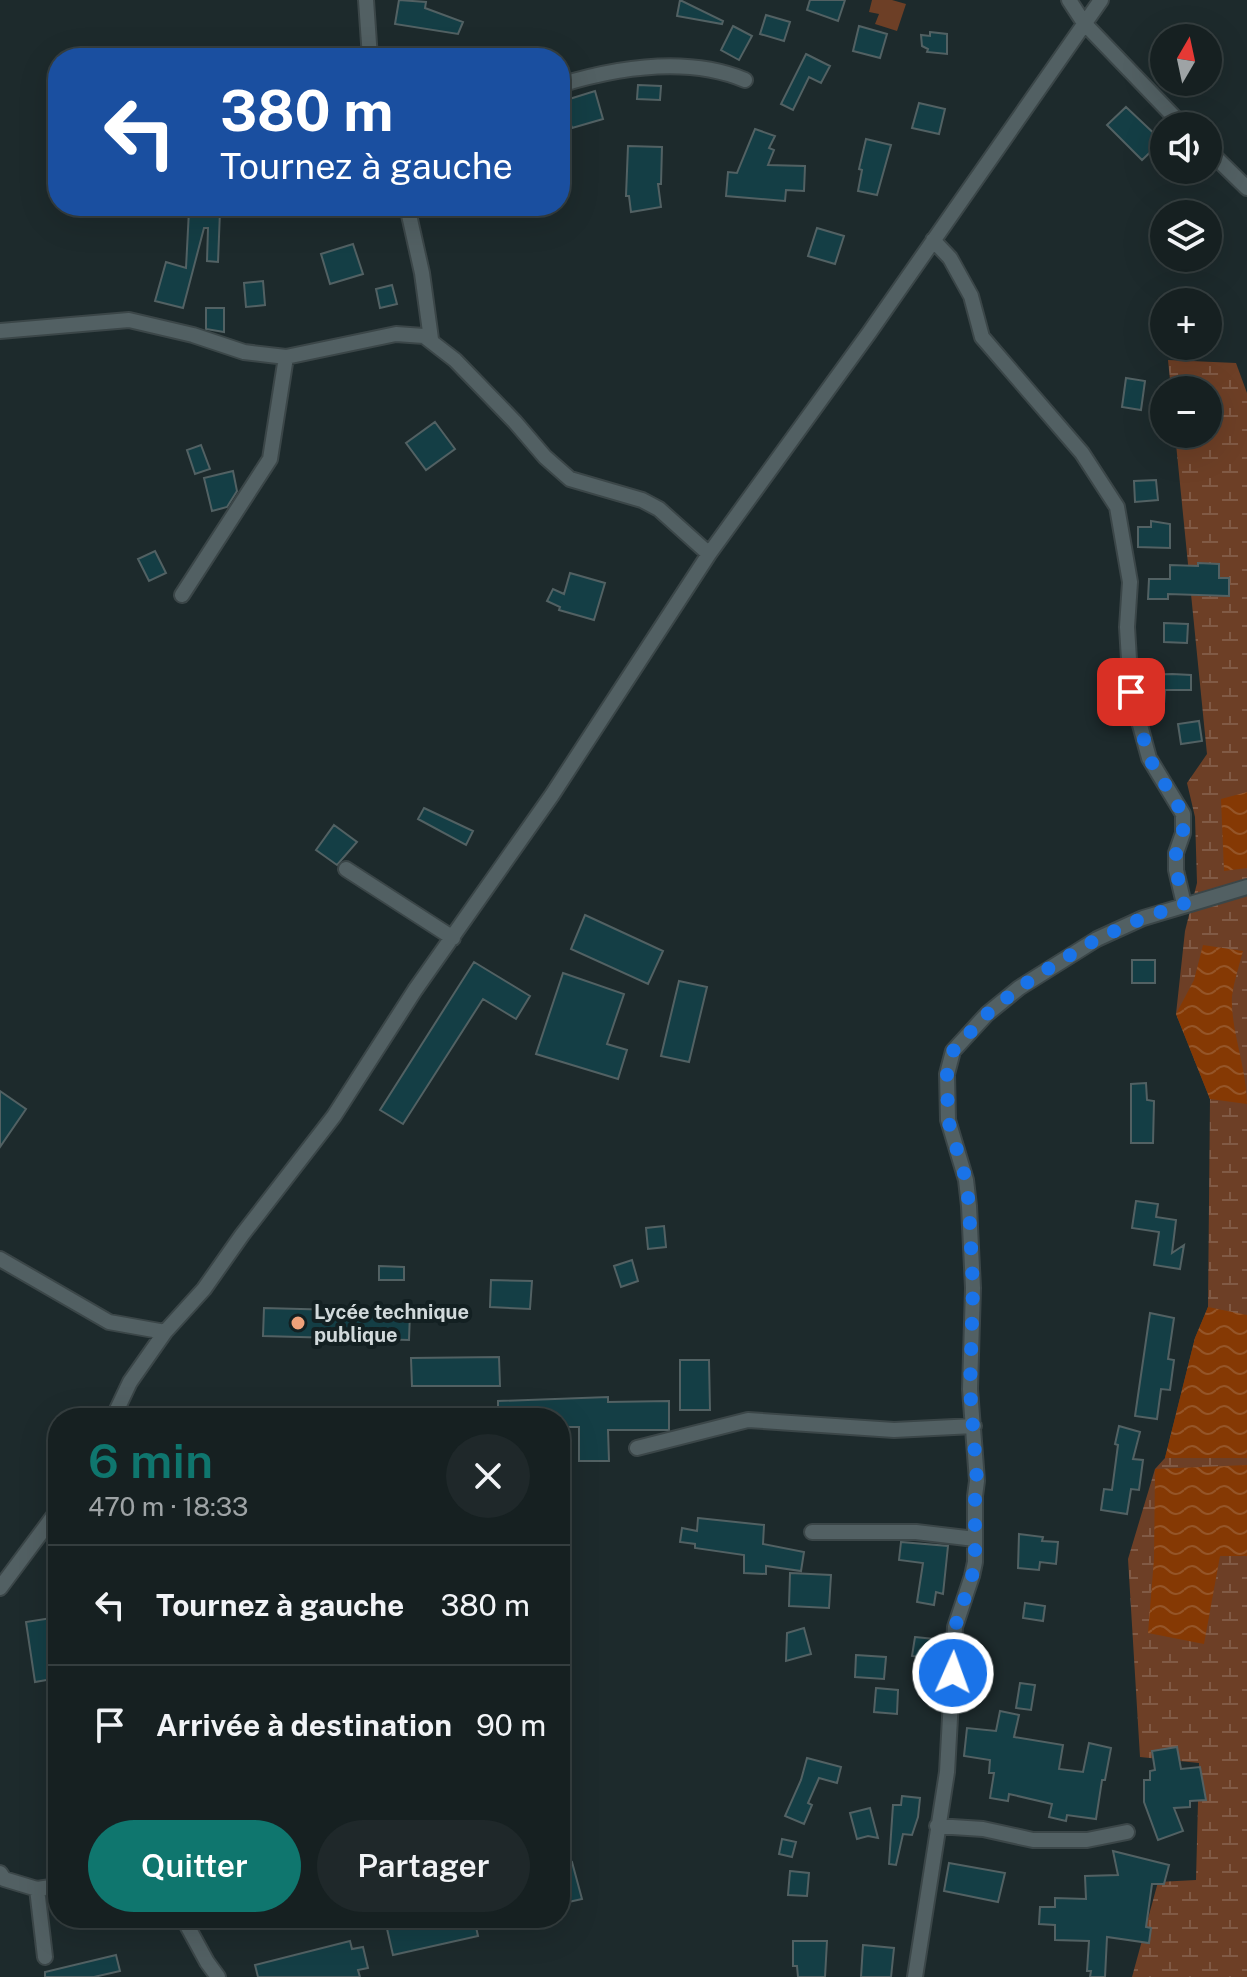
<!DOCTYPE html>
<html lang="fr">
<head>
<meta charset="utf-8">
<style>
	:root { --surface:#162021; --page:#1f282a; --text:#f1f3f6; --muted:#9ea3a5; --line:#353e3f; --accent:#0f766e }
	body { margin:0; font-family:"Public Sans",sans-serif; background:var(--page); color:var(--text); height:100vh; display:flex; flex-direction:column; font-size:30px; white-space:nowrap }
	* { box-sizing:border-box; margin:0 }
	p { font-size:26px; color:var(--muted) }
	.icon { flex:none; width:44px; height:44px; fill:none; stroke:currentColor; stroke-width:2; stroke-linecap:round; stroke-linejoin:round }
	.map { position:relative; flex:1; overflow:hidden }
	.drawer { position:absolute; left:48px; top:1408px; width:522px; height:520px; display:flex; flex-direction:column; background:var(--surface); border-radius:32px; box-shadow:0 8px 32px #0002,0 0 0 2px var(--line) }
	.drawer>* { flex:none }
	.top-card { position:absolute; left:48px; top:48px; width:522px; height:168px; border-radius:32px; box-shadow:0 8px 32px #0002,0 0 0 2px var(--line); background:#1a4fa0; color:#fff; overflow:hidden }
	.needle { width:52px; rotate:9deg }
	.buttons { position:absolute; left:1150px; top:24px; display:grid; gap:16px }
	.buttons a { display:grid; place-items:center; width:72px; height:72px; border-radius:50%; background:var(--surface); box-shadow:0 8px 32px #0002,0 0 0 2px var(--line); font-size:40px }
	.pin { position:absolute; display:grid; place-items:center; width:68px; height:68px; color:#fff; margin:-34px; border-radius:16px; box-shadow:0 4px 12px #0006 }
	.me { position:absolute; width:88px; margin:-44px; rotate:2deg; stroke-linejoin:round; filter:drop-shadow(0 0 6px #0008) }
	.turn { display:flex; align-items:center; gap:28px; height:168px; padding:0 40px; font-size:36px }
	.turn .icon { width:104px; height:104px; stroke-width:2.5 }
	.turn b { display:block; font-size:56px; line-height:68px }
	.round { display:grid; place-items:center; flex:none; width:84px; height:84px; border-radius:42px; background:var(--page) }
	.headline { display:flex; align-items:center; justify-content:space-between; height:136px; padding:0 40px }
	h1 { font-size:48px; font-weight:600; line-height:60px; color:var(--accent) }
	.primary-button { display:flex; gap:16px; margin-top:auto; padding:16px 40px }
	.primary-button a { flex:1; height:92px; border-radius:48px; background:var(--accent); color:#fff; font-size:32px; font-weight:600; line-height:92px; text-align:center }
	.primary-button a+a { background:var(--page); color:var(--text) }
	ul { padding:0; list-style:none }
	li { display:flex; align-items:center; gap:24px; height:120px; padding:0 40px; border-top:2px solid var(--line) }
	li div { flex:1 }
	li b { display:block; font-size:30px }
	li em { font-style:normal }
	.map>svg:first-child { display:block }
</style>
</head>
<body>
<div class="map">
<svg width="1247" height="1977" viewBox="0 0 1247 1977">
	<defs>
		<pattern id="wetland-marsh" width="20" height="14" patternUnits="userSpaceOnUse" patternTransform="scale(2)"><rect width="20" height="14" fill="#6d3f26"/><path d="M1 5h8M5 5V1M11 12h8M15 12V8" fill="none" stroke="#815a45"/></pattern>
		<pattern id="water-waves" width="16" height="10" patternUnits="userSpaceOnUse" patternTransform="scale(2)"><rect width="16" height="10" fill="#853904"/><path d="M0 5q4-4 8 0t8 0" fill="none" stroke="#955528"/></pattern>
	</defs>
	<rect width="100%" height="100%" fill="#1d2a2c"/>
	<path fill="url(#wetland-marsh)" d="M 1168,360 L 1236,363 L 1247,393 L 1247,1977 L 1132,1977 L 1158,1882 L 1196,1880 L 1199,1763 L 1140,1757 L 1128,1559 L 1155,1469 L 1165,1458 L 1195,1338 L 1208,1307 L 1210,1099 L 1176,1014 L 1185,931 L 1197,883 L 1195,817 L 1187,783 L 1207,754 L 1175,434 L 1208,434 L 1208,390 L 1171,390 Z"/>
	<path fill="#6d3f26" d="M 872,0 L 892,0 L 906,4 L 897,31 L 875,24 L 879,14 L 869,12 Z"/>
	<path fill="url(#water-waves)" d="M 1247,792 L 1247,868 L 1224,871 L 1221,799 Z
		M 1203,945 L 1243,951 C 1239,966 1234,981 1232,996 C 1230,1028 1247,1069 1247,1104 L 1210,1099 L 1176,1014 L 1194,980 Z
		M 1208,1307 L 1247,1315 L 1247,1458 L 1165,1458 L 1195,1338 Z
		M 1247,1465 L 1247,1556 L 1220,1556 L 1204,1644 L 1148,1633 L 1154,1559 L 1155,1469 Z"/>
	<path fill="#143e45" stroke="#526163" stroke-width="2" d="M 399,0 L 426,2 L 425,8 L 463,22 L 458,34 L 395,24 Z
		M 680,0 L 723,21 L 722,24 L 677,16 Z
		M 810,0 L 845,0 L 838,21 L 807,10 Z
		M 766,15 L 790,22 L 784,41 L 760,34 Z
		M 733,26 L 752,36 L 739,60 L 721,50 Z
		M 859,26 L 887,34 L 880,58 L 853,51 Z
		M 930,32 L 947,34 L 947,54 L 927,52 L 928,49 L 922,46 L 921,35 L 930,36 Z
		M 806,54 L 830,66 L 821,83 L 809,77 L 793,110 L 781,104 Z
		M 638,85 L 661,86 L 660,100 L 637,99 Z
		M 595,91 L 603,119 L 572,128 L 563,101 Z
		M 919,103 L 945,109 L 939,134 L 912,128 Z
		M 1126,107 L 1162,141 L 1142,160 L 1107,125 Z
		M 755,129 L 775,136 L 769,148 L 774,150 L 768,165 L 805,166 L 804,191 L 786,190 L 785,201 L 726,196 L 728,172 L 737,173 Z
		M 866,139 L 891,145 L 877,195 L 858,191 L 862,170 L 859,169 Z
		M 628,146 L 662,147 L 661,184 L 658,184 L 661,207 L 631,212 L 629,196 L 626,196 Z
		M 189,210 L 220,211 L 218,262 L 207,261 L 208,228 L 204,228 L 183,308 L 155,301 L 166,262 L 186,268 Z
		M 817,228 L 844,236 L 835,264 L 808,256 Z
		M 353,244 L 363,274 L 330,284 L 321,254 Z
		M 263,281 L 265,305 L 246,307 L 244,283 Z
		M 392,285 L 397,304 L 380,308 L 376,289 Z
		M 206,308 L 224,308 L 224,332 L 206,329 Z
		M 1126,378 L 1145,381 L 1141,410 L 1122,407 Z
		M 435,422 L 455,449 L 426,470 L 406,443 Z
		M 201,445 L 210,469 L 195,474 L 187,450 Z
		M 233,471 L 237,491 L 227,507 L 212,511 L 204,478 Z
		M 1156,480 L 1158,500 L 1135,502 L 1134,481 Z
		M 1151,521 L 1170,524 L 1170,548 L 1138,547 L 1138,527 L 1151,527 Z
		M 155,551 L 166,573 L 149,581 L 138,559 Z
		M 1198,563 L 1219,564 L 1219,578 L 1229,578 L 1229,596 L 1168,594 L 1168,599 L 1148,599 L 1149,579 L 1170,579 L 1170,565 L 1198,566 Z
		M 570,573 L 605,583 L 594,620 L 559,610 L 560,607 L 547,601 L 553,589 L 564,594 Z
		M 1164,623 L 1188,624 L 1187,643 L 1164,642 Z
		M 1172,674 L 1191,675 L 1191,690 L 1165,690 L 1164,704 L 1144,703 L 1140,675 Z
		M 1199,721 L 1202,741 L 1181,744 L 1178,724 Z
		M 424,808 L 473,831 L 466,845 L 418,819 Z
		M 334,825 L 357,842 L 337,865 L 316,850 Z
		M 585,915 L 663,951 L 648,984 L 571,949 Z
		M 1132,960 L 1155,960 L 1155,983 L 1132,983 Z
		M 474,962 L 530,996 L 516,1019 L 483,999 L 403,1124 L 380,1110 Z
		M 563,973 L 624,994 L 607,1044 L 627,1050 L 618,1079 L 536,1054 Z
		M 679,981 L 707,987 L 689,1062 L 661,1056 Z
		M 1146,1083 L 1147,1100 L 1154,1101 L 1153,1143 L 1131,1143 L 1131,1084 Z
		M 0,1091 L 26,1109 L 0,1147 Z
		M 1136,1201 L 1158,1204 L 1156,1217 L 1176,1220 L 1172,1253 L 1184,1245 L 1180,1269 L 1154,1265 L 1159,1232 L 1132,1228 Z
		M 664,1226 L 666,1247 L 648,1249 L 646,1228 Z
		M 632,1260 L 638,1281 L 621,1287 L 614,1266 Z
		M 379,1266 L 404,1267 L 404,1280 L 379,1280 Z
		M 491,1280 L 532,1281 L 530,1309 L 490,1307 Z
		M 264,1308 L 410,1312 L 409,1340 L 263,1336 Z
		M 1150,1313 L 1174,1318 L 1168,1359 L 1174,1360 L 1170,1390 L 1161,1389 L 1157,1419 L 1135,1416 Z
		M 499,1357 L 500,1386 L 412,1386 L 411,1358 Z
		M 680,1360 L 709,1360 L 710,1410 L 680,1410 Z
		M 608,1397 L 608,1402 L 669,1401 L 669,1430 L 608,1430 L 609,1461 L 579,1461 L 579,1427 L 560,1427 L 560,1418 L 498,1418 L 498,1401 Z
		M 1119,1426 L 1140,1432 L 1133,1459 L 1143,1460 L 1139,1490 L 1131,1489 L 1127,1514 L 1101,1510 L 1104,1489 L 1112,1490 L 1118,1445 L 1115,1444 Z
		M 698,1518 L 764,1525 L 763,1544 L 804,1552 L 801,1571 L 766,1566 L 766,1574 L 744,1573 L 744,1555 L 695,1548 L 695,1544 L 680,1542 L 682,1528 L 697,1531 Z
		M 1019,1534 L 1043,1537 L 1042,1541 L 1058,1542 L 1056,1564 L 1040,1562 L 1039,1570 L 1018,1568 Z
		M 901,1542 L 948,1546 L 943,1594 L 936,1592 L 934,1605 L 917,1602 L 923,1563 L 899,1560 Z
		M 790,1573 L 831,1575 L 829,1608 L 789,1606 Z
		M 1025,1603 L 1045,1606 L 1043,1621 L 1023,1618 Z
		M 58,1617 L 58,1678 L 35,1682 L 26,1622 Z
		M 804,1628 L 811,1654 L 786,1661 L 787,1633 Z
		M 915,1637 L 944,1640 L 943,1660 L 912,1656 Z
		M 856,1655 L 886,1657 L 884,1679 L 855,1677 Z
		M 1020,1683 L 1035,1685 L 1031,1710 L 1016,1708 Z
		M 876,1688 L 898,1690 L 897,1714 L 874,1712 Z
		M 1000,1711 L 1019,1715 L 1014,1737 L 1063,1745 L 1059,1769 L 1083,1772 L 1089,1743 L 1111,1748 L 1105,1780 L 1102,1780 L 1096,1819 L 1067,1815 L 1066,1821 L 1049,1817 L 1052,1804 L 1009,1794 L 1008,1801 L 990,1798 L 994,1773 L 989,1773 L 990,1760 L 964,1756 L 967,1728 L 996,1731 Z
		M 1177,1747 L 1181,1769 L 1200,1767 L 1206,1800 L 1190,1801 L 1190,1807 L 1174,1808 L 1183,1831 L 1158,1840 L 1144,1802 L 1144,1780 L 1150,1780 L 1150,1771 L 1155,1770 L 1152,1751 Z
		M 807,1758 L 841,1767 L 837,1783 L 819,1778 L 808,1803 L 812,1805 L 804,1824 L 785,1816 L 801,1780 Z
		M 902,1796 L 920,1798 L 918,1817 L 912,1835 L 903,1834 L 896,1865 L 889,1864 L 893,1805 L 901,1805 Z
		M 870,1808 L 878,1838 L 868,1836 L 857,1839 L 850,1813 Z
		M 782,1839 L 796,1842 L 792,1857 L 779,1854 Z
		M 1113,1851 L 1169,1865 L 1164,1884 L 1152,1884 L 1146,1927 L 1151,1928 L 1149,1943 L 1107,1937 L 1105,1977 L 1090,1977 L 1091,1971 L 1087,1971 L 1089,1941 L 1055,1940 L 1055,1925 L 1039,1924 L 1040,1907 L 1055,1907 L 1055,1898 L 1086,1899 L 1085,1876 L 1118,1875 Z
		M 572,1862 L 582,1899 L 564,1903 L 560,1886 L 560,1866 Z
		M 949,1863 L 1005,1873 L 998,1902 L 944,1891 Z
		M 790,1871 L 809,1873 L 807,1896 L 788,1895 Z
		M 393,1918 L 474,1918 L 478,1936 L 393,1955 L 385,1920 Z
		M 350,1941 L 352,1949 L 363,1947 L 368,1968 L 358,1970 L 360,1977 L 258,1977 L 255,1965 Z
		M 793,1941 L 827,1941 L 825,1977 L 798,1977 L 797,1966 L 793,1966 Z
		M 863,1945 L 894,1948 L 891,1977 L 861,1977 Z
		M 116,1955 L 120,1971 L 94,1977 L 45,1977 L 45,1972 Z"/>
	<g fill="none" stroke-linecap="round" stroke-linejoin="round">
		<g stroke="#3b4648" stroke-width="18">
			<path id="minor" d="M 366,0 L 370,58
				M 1069,0 L 1084,23 L 1183,126
				M 560,85 C 619,67 687,56 745,80
				M 1208,150 L 1247,188
				M 407,206 L 422,273 L 431,339
				M 933,240 L 950,258 L 971,296 L 982,337 L 1082,453 L 1117,507 L 1130,582 L 1127,627 L 1131,692 L 1149,758 L 1183,814 L 1183,833 L 1176,853 L 1176,870 L 1184,904
				M 0,331 L 129,320 L 193,335 L 244,352 L 286,357 L 396,334 L 424,336 L 455,360 L 515,422 L 545,457 L 570,479 L 642,500 L 659,509 L 709,554
				M 182,595 L 270,459 L 286,357
				M 346,869 L 453,938
				M 0,1259 L 109,1322 L 165,1332
				M 113,1418 L 130,1382 L 165,1332 L 204,1289 L 242,1235 L 334,1116 L 415,990 L 552,795 L 709,554 L 869,333 L 1101,0
				M 637,1448 L 748,1420 L 894,1430 L 974,1426
				M 812,1532 L 916,1532 L 975,1539
				M 0,1588 L 58,1510
				M 937,1826 L 983,1829 L 1033,1840 L 1087,1840 L 1127,1832
				M 0,1873 L 4,1879 L 37,1889
				M 183,1918 L 207,1962 L 218,1977
				M 45,1957 L 37,1889 L 58,1886
				M 915,1977 L 947,1772 L 955,1627 L 972,1576 L 975,1562 L 975,1496 L 977,1481 L 970,1389 L 973,1288 L 969,1206 L 966,1180 L 948,1120 L 947,1074 L 953,1051 L 987,1014 L 1019,988 L 1097,939 L 1143,918 L 1247,887"/>
		</g>
		<use href="#minor" stroke="#526063" stroke-width="14"/>
	</g>
	<g fill="none" stroke-linecap="round" stroke-linejoin="round">
		<path stroke="#1a73e8" stroke-width="14" stroke-dasharray="0 25.2" d="M 953,1673 L 955,1627 L 972,1576 L 975,1562 L 975,1496 L 977,1481 L 970,1389 L 973,1288 L 969,1206 L 966,1180 L 948,1120 L 947,1074 L 953,1051 L 987,1014 L 1019,988 L 1052,966 L 1097,939 L 1143,918 L 1184,904 L 1176,870 L 1176,853 L 1183,833 L 1183,814 L 1149,758 L 1131,692"/>
	</g>
	<circle fill="#f0a27a" stroke="#132022" stroke-width="3" cx="298" cy="1323" r="8"/>
	<g text-anchor="middle" dominant-baseline="central" stroke-width="8" stroke-linejoin="round" paint-order="stroke">
		<g font-size="20" font-weight="bold" fill="#d1d9db" stroke="#132022" text-anchor="start">
			<text x="314" y="1312">Lycée technique<tspan x="314" dy="23">publique</tspan></text>
		</g>
	</g>
</svg>
<div class="buttons">
<a><svg class="needle" viewBox="-14 -14 28 28"><path d="M0-13l5 13h-10z" fill="#e53935"/><path d="M0 13l5-13h-10z" fill="#9ea3a5"/></svg></a>
<a><svg class="icon" aria-label="sound" viewBox="0 0 24 24"><path d="M4 9h4l5-4v14l-5-4H4zM17 9q2 3 0 6"/></svg></a>
<a><svg class="icon" aria-label="layers" viewBox="0 0 24 24"><path d="M12 4l9 5-9 5-9-5zM3 14l9 5 9-5"/></svg></a>
<a>+</a>
<a>−</a>
</div>
<div class="pin" style="left:1131px;top:692px;background:#d93025"><svg class="icon" aria-label="arrive" viewBox="0 0 24 24"><path d="M6 21V4h12l-3 4 3 4H6"/></svg></div>
<svg class="me" style="left:953px;top:1673px" viewBox="-20 -20 40 40"><circle r="17" fill="#1a73e8" stroke="#fff" stroke-width="3"/><path d="M0-11L8 9 0 5-8 9z" fill="#fff"/></svg>
<div class="top-card">
<div class="turn"><svg class="icon" aria-label="left" viewBox="0 0 24 24"><path d="M17 20v-9H6M10 6l-5 5 5 5"/></svg><div><b>380 m</b>Tournez à gauche</div></div>
</div>
<section class="drawer">
<div class="headline"><div><h1>6 min</h1><p>470 m · 18:33</p></div><a class="round"><svg class="icon" aria-label="close" viewBox="0 0 24 24"><path d="M6 6l12 12M18 6L6 18"/></svg></a></div>
<ul>
<li><svg class="icon" aria-label="left" viewBox="0 0 24 24"><path d="M17 20v-9H6M10 6l-5 5 5 5"/></svg><div><b>Tournez à gauche</b></div><em>380 m</em></li>
<li><svg class="icon" aria-label="arrive" viewBox="0 0 24 24"><path d="M6 21V4h12l-3 4 3 4H6"/></svg><div><b>Arrivée à destination</b></div><em>90 m</em></li>
</ul>
<div class="primary-button"><a>Quitter</a><a>Partager</a></div>
</section>
</div>
</body>
</html>
